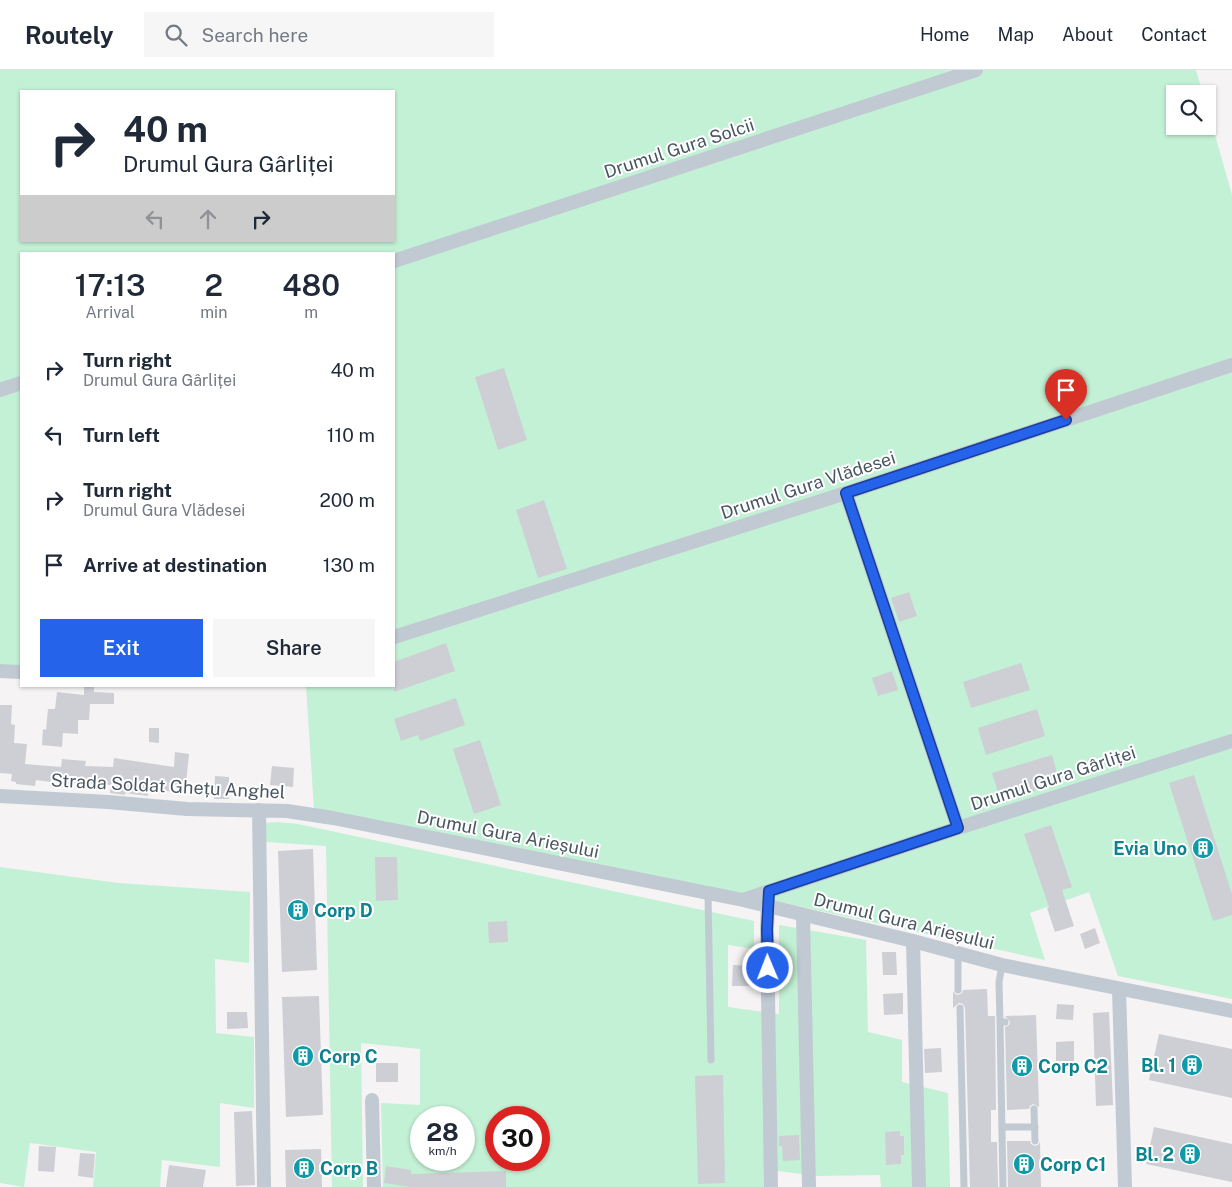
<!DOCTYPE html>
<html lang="en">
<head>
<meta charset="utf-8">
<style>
	:root { --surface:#fff; --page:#f6f6f7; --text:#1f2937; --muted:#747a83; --line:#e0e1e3; --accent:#2563eb }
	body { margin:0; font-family:"Public Sans",sans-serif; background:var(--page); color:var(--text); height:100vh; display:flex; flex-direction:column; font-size:19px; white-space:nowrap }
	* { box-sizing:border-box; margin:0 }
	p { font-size:16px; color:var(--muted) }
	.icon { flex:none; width:28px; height:28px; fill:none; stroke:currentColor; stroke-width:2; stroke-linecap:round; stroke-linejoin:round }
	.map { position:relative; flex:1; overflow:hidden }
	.drawer { position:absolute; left:20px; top:182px; width:375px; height:435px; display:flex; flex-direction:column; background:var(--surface); border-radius:0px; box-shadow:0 1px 4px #0004 }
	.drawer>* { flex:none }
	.banner { position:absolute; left:20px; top:20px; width:375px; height:152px; border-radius:0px; box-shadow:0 1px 4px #0004; background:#fff; color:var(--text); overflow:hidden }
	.tools { position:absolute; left:1166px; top:15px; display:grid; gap:10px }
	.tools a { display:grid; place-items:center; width:50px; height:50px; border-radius:0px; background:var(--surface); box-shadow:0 1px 4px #0004; font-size:25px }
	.speed { position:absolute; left:410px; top:1036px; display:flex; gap:10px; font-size:25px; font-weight:700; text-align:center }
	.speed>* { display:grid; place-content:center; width:65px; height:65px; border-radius:50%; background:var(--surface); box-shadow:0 1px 4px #0004; line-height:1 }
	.speed small { font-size:12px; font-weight:400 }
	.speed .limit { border:8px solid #d22; background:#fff; color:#111 }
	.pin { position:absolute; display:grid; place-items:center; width:42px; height:42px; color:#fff; margin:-51px -21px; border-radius:50% 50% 50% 0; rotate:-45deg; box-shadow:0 0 5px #0007 }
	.pin .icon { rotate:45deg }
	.me { position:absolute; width:55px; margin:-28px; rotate:359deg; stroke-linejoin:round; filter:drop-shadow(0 0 4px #0008) }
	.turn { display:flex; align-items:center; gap:18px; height:105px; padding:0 20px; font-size:22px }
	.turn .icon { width:65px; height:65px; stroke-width:2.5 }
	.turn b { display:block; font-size:35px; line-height:42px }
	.lanes { display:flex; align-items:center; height:48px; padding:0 20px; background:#0003; justify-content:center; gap:25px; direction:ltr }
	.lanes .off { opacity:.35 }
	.eta { display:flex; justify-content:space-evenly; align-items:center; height:85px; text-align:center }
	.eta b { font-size:30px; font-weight:600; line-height:35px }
	.primary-button { display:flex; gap:10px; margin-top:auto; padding:10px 20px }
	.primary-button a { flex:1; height:58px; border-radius:0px; background:var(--accent); color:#fff; font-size:20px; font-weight:600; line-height:58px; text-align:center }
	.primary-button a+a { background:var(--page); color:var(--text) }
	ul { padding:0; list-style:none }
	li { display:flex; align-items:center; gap:15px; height:65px; padding:0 20px }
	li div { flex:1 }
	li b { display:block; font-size:19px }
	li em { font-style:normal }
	header { display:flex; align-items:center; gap:30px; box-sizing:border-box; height:70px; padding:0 25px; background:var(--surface); border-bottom:1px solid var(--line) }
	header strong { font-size:24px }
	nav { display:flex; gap:28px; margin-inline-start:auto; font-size:18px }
	.search { width:350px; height:45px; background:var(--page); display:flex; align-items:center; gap:12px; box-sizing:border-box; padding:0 18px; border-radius:0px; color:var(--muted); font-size:19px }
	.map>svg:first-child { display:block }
</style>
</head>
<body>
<header>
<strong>Routely</strong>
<div class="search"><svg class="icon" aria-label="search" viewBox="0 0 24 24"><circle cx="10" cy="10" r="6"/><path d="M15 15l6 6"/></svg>Search here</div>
<nav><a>Home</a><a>Map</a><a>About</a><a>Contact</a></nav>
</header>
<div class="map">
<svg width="1232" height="1117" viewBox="0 0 1232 1117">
	<rect width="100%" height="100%" fill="#f5f3f3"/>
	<path fill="#c3f1d5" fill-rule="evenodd" d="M 0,0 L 1196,0 L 1203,24 L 1175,24 L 1175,56 L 1208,56 L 1208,40 L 1232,125 L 1232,929 L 1118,906 L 1089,822 L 1030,843 L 1045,890 L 747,825 L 314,739 L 306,616 L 394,616 L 394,184 L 21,184 L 21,597 L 0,596 ZM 21,21 L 394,21 L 394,171 L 21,171 Z
		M 277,752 L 298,754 L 754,851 L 754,879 L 728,875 L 728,937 L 779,944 L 779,855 L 866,870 L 868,962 L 902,970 L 902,1012 L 948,1023 L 950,1117 L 881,1117 L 880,1105 L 816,1106 L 764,1099 L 764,1117 L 383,1117 L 381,1033 L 420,1035 L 420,979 L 361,973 L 363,1117 L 332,1117 L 326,776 L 266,772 L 266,753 ZM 421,1048 L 464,1048 L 464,1090 L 421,1090 ZM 496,1048 L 539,1048 L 539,1090 L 496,1090 Z
		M 0,797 L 118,813 L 250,822 L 249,893 L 215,889 L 216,963 L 254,967 L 254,1038 L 220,1033 L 220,1097 L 162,1090 L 160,1117 L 93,1117 L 96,1082 L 30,1073 L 24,1117 L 0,1113 Z"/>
	<path fill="#cdcfd5" d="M 504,298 L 527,370 L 498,380 L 475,307 Z
		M 544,430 L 567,499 L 538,508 L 516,440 Z
		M 909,522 L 917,546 L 899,552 L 891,528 Z
		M 446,573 L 455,601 L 394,622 L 394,592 Z
		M 1021,593 L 1030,620 L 971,638 L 963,612 Z
		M 892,601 L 898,620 L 878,626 L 872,608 Z
		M 84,616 L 94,616 L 94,622 L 114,623 L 114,634 L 90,634 L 89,650 L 78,650 L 78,664 L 63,663 L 62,677 L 42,675 L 43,659 L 46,660 L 48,639 L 55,639 L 57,622 L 84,625 Z
		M 456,628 L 465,655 L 420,671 L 418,665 L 401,671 L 394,649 Z
		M 0,635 L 12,635 L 11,654 L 15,655 L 14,673 L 27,674 L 25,694 L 61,697 L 62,689 L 86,691 L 85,696 L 113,697 L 114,688 L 174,697 L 175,682 L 189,684 L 185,723 L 166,721 L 165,724 L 148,722 L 148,726 L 125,723 L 125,725 L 110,723 L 111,715 L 72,713 L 72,715 L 36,710 L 35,716 L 16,714 L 16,712 L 11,711 L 12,704 L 0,703 Z
		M 1037,639 L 1045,666 L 986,685 L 978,658 Z
		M 149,658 L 159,658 L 159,673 L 149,672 Z
		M 480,670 L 501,735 L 474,744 L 453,679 Z
		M 1052,685 L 1060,713 L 1001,731 L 992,703 Z
		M 272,696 L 294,698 L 293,717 L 270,715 Z
		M 1194,705 L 1232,824 L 1232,845 L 1213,851 L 1169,713 Z
		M 215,706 L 229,707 L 229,729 L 214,729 Z
		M 1051,755 L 1072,817 L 1062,820 L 1074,856 L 1055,862 L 1047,838 L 1049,837 L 1024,764 Z
		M 313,779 L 317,900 L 282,902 L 278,781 Z
		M 375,787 L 397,787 L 398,830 L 376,831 Z
		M 507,851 L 508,872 L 489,873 L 488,852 Z
		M 1095,858 L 1100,873 L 1085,879 L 1080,864 Z
		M 882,882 L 896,882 L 897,905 L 883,905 Z
		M 733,895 L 754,896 L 753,916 L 732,916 Z
		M 987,919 L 988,946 L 995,946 L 996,1040 L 991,1040 L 991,1072 L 997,1072 L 998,1117 L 970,1117 L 965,938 L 963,934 L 959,933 L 953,938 L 953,921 L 955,924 L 958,925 L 962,923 L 963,920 Z
		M 903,923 L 903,944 L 884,945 L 883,924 Z
		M 319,926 L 323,1045 L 286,1047 L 282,927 Z
		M 1057,934 L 1074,935 L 1073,950 L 1056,949 Z
		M 227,942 L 247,942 L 248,958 L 227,959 Z
		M 1109,942 L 1113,1035 L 1096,1036 L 1093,943 Z
		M 1036,945 L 1039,1037 L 1033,1034 L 1030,1036 L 1029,1039 L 1007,1040 L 1005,957 L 1009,955 L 1010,952 L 1005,946 Z
		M 1159,964 L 1232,979 L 1232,1028 L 1149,1010 Z
		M 1074,971 L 1074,991 L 1056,991 L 1056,972 Z
		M 941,978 L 942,1002 L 925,1003 L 924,979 Z
		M 376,993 L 398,993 L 398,1012 L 376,1012 Z
		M 723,1005 L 725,1113 L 698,1114 L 695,1006 Z
		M 252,1041 L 255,1115 L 236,1116 L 234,1042 Z
		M 1154,1057 L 1232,1074 L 1232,1112 L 1146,1094 Z
		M 900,1061 L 900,1066 L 904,1066 L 904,1085 L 901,1085 L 901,1094 L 886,1095 L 885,1062 Z
		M 799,1065 L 800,1090 L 783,1091 L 782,1076 L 779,1076 L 779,1066 Z
		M 1007,1071 L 1030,1071 L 1031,1074 L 1035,1076 L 1038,1075 L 1040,1072 L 1041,1117 L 1008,1117 Z
		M 39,1076 L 56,1077 L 54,1102 L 38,1101 Z
		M 321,1079 L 322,1117 L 286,1117 L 285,1080 Z
		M 80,1083 L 95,1084 L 93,1108 L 78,1106 Z
		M 169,1095 L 206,1100 L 203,1117 L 166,1117 Z
		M 386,1096 L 411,1100 L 411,1104 L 506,1101 L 506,1117 L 411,1117 L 384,1113 Z"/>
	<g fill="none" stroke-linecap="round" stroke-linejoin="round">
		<path stroke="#c1cad2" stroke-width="7" d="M 708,823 L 711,990
			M 958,883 L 958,920
			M 960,938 L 964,1117
			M 1000,952 L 999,912 L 1002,895
			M 1034,1039 L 1035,1071
			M 1002,1057 L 1035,1057
			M 1003,1117 L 1000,952 L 1005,952"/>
		<path stroke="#c1cad2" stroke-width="14" d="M 394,191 L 976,0
			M 0,320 L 21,313
			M 846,423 L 958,758
			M 394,567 L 846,423 L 1232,295
			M 0,601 L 21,602
			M 0,726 L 108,732 L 187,739 L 287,741 L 333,748 L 743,830 L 913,871 L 1002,895 L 1232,941
			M 259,740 L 264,1117
			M 768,828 L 767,859 L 771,1117
			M 743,830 L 958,758 L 1232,671
			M 803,845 L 809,1117
			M 913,871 L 919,1117
			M 1119,919 L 1125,1117
			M 372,1030 L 374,1117"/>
	</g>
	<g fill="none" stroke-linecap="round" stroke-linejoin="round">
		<g stroke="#184099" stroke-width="12">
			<path id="route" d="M 768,898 L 767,859 L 769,821 L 958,758 L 846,423 L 1066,350"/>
		</g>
		<use href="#route" stroke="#2563eb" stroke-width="9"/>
	</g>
	<defs>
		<g id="building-disc" transform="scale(1.125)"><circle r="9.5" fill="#0f9aa8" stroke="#fff"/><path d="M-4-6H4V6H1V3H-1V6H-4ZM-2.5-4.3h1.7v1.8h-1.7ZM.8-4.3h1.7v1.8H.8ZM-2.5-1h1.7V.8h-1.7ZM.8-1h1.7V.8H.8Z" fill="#fff"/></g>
	</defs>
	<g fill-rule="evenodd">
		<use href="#building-disc" x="1203" y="778"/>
		<use href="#building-disc" x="298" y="840"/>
		<use href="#building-disc" x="303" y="986"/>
		<use href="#building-disc" x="1192" y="995"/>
		<use href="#building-disc" x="1022" y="996"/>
		<use href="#building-disc" x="1190" y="1084"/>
		<use href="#building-disc" x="1024" y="1094"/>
		<use href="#building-disc" x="304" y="1098"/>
	</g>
	<g text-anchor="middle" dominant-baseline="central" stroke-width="4" stroke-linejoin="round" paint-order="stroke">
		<g font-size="18" fill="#4a5661" stroke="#fff">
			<text transform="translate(679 78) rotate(-18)">Drumul Gura Solcii</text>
			<text transform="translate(808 415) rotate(-18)">Drumul Gura Vlădesei</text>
			<text transform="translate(1053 708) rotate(-18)">Drumul Gura Gârliței</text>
			<text transform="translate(168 716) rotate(3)">Strada Soldat Ghețu Anghel</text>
			<text transform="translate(508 764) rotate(11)">Drumul Gura Arieșului</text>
			<text transform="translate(904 851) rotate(14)">Drumul Gura Arieșului</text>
		</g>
		<g font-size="18" font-weight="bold" fill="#0d838f" stroke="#fff" text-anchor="start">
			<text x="1187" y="778" text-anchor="end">Evia Uno</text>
			<text x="314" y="840">Corp D</text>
			<text x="319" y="986">Corp C</text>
			<text x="1176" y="995" text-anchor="end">Bl. 1</text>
			<text x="1038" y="996">Corp C2</text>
			<text x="1174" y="1084" text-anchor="end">Bl. 2</text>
			<text x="1040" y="1094">Corp C1</text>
			<text x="320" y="1098">Corp B</text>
		</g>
	</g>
</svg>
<div class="tools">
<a><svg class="icon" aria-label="search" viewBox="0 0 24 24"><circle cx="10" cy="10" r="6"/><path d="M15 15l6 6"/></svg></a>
</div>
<div class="speed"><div>28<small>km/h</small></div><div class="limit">30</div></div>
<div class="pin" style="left:1066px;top:350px;background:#d93025"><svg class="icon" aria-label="arrive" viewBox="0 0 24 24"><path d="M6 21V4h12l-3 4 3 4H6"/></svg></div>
<svg class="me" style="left:768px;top:898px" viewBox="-20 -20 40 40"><circle r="17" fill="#2563eb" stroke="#fff" stroke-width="3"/><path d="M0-11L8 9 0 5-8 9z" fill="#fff"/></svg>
<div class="banner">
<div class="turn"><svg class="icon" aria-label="right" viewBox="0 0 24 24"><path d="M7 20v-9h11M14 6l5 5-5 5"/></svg><div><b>40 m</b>Drumul Gura Gârliței</div></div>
<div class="lanes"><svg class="icon off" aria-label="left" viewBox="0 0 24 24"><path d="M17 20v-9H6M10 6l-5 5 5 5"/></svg><svg class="icon off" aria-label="ahead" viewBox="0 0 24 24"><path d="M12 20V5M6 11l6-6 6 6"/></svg><svg class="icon" aria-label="right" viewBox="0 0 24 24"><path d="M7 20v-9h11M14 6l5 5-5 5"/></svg></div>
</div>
<section class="drawer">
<div class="eta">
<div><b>17:13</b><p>Arrival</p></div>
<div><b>2</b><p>min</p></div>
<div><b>480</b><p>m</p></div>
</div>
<ul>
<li><svg class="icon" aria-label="right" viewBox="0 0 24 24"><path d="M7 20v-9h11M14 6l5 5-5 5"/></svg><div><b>Turn right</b><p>Drumul Gura Gârliței</p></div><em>40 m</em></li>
<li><svg class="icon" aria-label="left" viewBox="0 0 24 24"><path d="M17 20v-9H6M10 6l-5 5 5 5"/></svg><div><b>Turn left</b></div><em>110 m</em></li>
<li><svg class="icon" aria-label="right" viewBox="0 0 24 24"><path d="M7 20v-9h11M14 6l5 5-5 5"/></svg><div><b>Turn right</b><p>Drumul Gura Vlădesei</p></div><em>200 m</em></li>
<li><svg class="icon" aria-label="arrive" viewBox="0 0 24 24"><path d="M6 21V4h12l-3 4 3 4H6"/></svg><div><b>Arrive at destination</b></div><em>130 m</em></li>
</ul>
<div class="primary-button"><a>Exit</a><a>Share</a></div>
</section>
</div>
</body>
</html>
